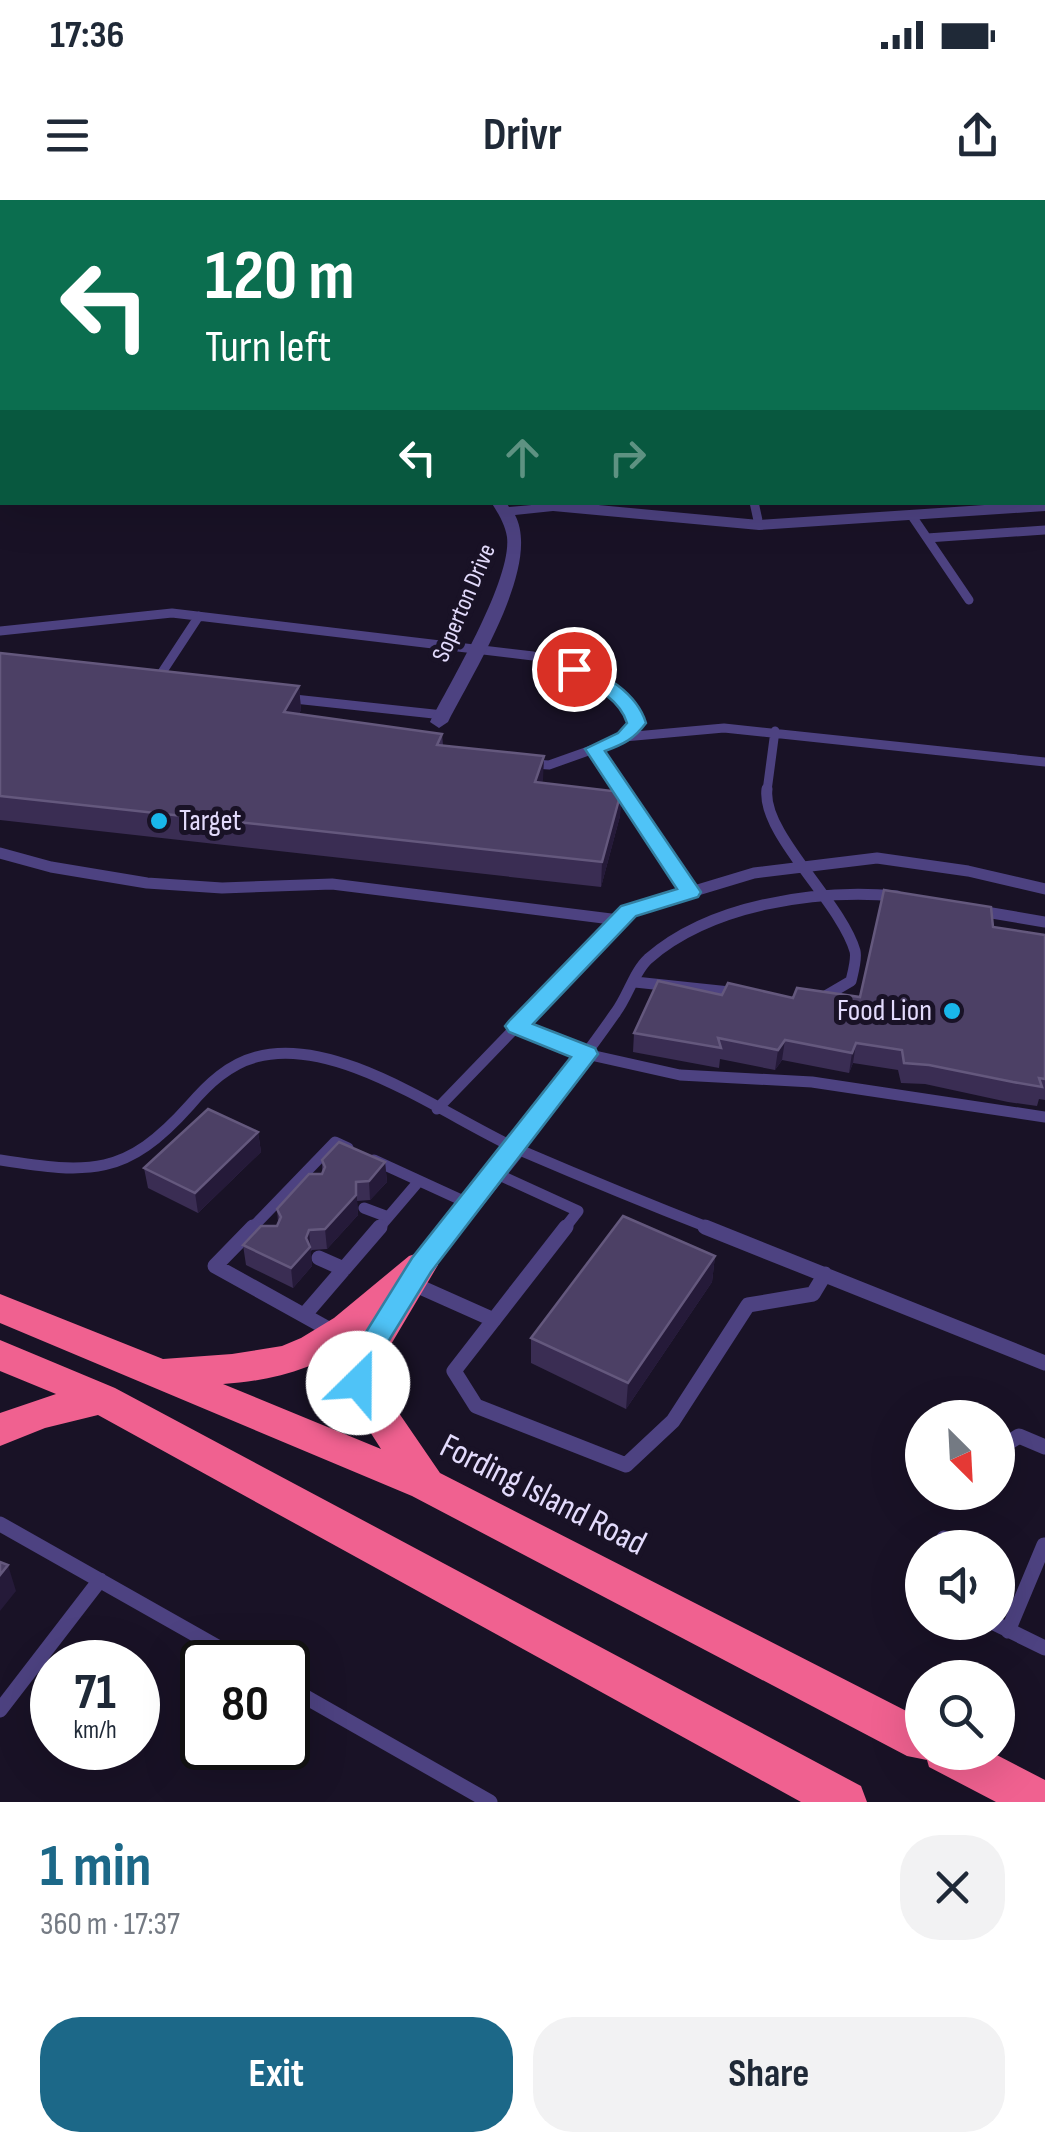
<!DOCTYPE html>
<html lang="en">
<head>
<meta charset="utf-8">
<style>
	:root { --surface:#fff; --page:#f2f2f3; --text:#1f2937; --muted:#747a83; --accent:#1c6888 }
	body { margin:0; font-family:"Sofia Sans Condensed",sans-serif; background:var(--page); color:var(--text); height:100vh; display:flex; flex-direction:column; font-size:38px; white-space:nowrap }
	* { box-sizing:border-box; margin:0 }
	p { font-size:32px; color:var(--muted) }
	.icon { flex:none; width:55px; height:55px; fill:none; stroke:currentColor; stroke-width:2; stroke-linecap:round; stroke-linejoin:round }
	.map { position:relative; height:1602px; overflow:hidden }
	.drawer { display:flex; flex-direction:column; background:var(--surface); flex:1 }
	.drawer>* { flex:none }
	.guide { position:absolute; left:0px; top:0px; width:1045px; height:305px; box-shadow:0 10px 40px #0002; background:#0b6e4f; color:#fff; overflow:hidden }
	.needle { width:65px; rotate:156deg }
	.tools { position:absolute; left:905px; top:1200px; display:grid; gap:20px }
	.tools a { display:grid; place-items:center; width:110px; height:110px; border-radius:50%; background:var(--surface); box-shadow:0 10px 40px #0002; font-size:50px }
	.speed { position:absolute; left:30px; top:1440px; display:flex; gap:20px; font-size:50px; font-weight:700; text-align:center }
	.speed>* { display:grid; place-content:center; width:130px; height:130px; border-radius:50%; background:var(--surface); box-shadow:0 10px 40px #0002; line-height:1 }
	.speed small { font-size:25px; font-weight:400 }
	.speed .limit { border:5px solid #111; border-radius:15px; background:#fff; color:#111 }
	.pin { position:absolute; display:grid; place-items:center; width:85px; height:85px; color:#fff; margin:-42px; border:5px solid #fff; border-radius:50%; box-shadow:0 2px 10px #0007 }
	.me { position:absolute; width:110px; margin:-55px; rotate:23deg; stroke-linejoin:round; filter:drop-shadow(0 0 8px #0008) }
	.turn { display:flex; align-items:center; gap:35px; height:210px; padding:0 40px; font-size:45px }
	.turn .icon { width:130px; height:130px; stroke-width:2.5 }
	.turn b { display:block; font-size:70px; line-height:85px }
	.lanes { display:flex; align-items:center; height:95px; padding:0 40px; background:#0003; justify-content:center; gap:50px; direction:ltr }
	.lanes .off { opacity:.35 }
	.round { display:grid; place-items:center; flex:none; width:105px; height:105px; border-radius:40px; background:var(--page) }
	.summary { display:flex; align-items:center; justify-content:space-between; height:170px; padding:0 40px }
	h1 { font-size:60px; font-weight:700; line-height:75px; color:var(--accent) }
	.button { display:flex; gap:20px; margin-top:auto; padding:20px 40px }
	.button a { flex:1; height:115px; border-radius:40px; background:var(--accent); color:#fff; font-size:40px; font-weight:700; line-height:115px; text-align:center }
	.button a+a { background:var(--page); color:var(--text) }
	.status { display:flex; justify-content:space-between; align-items:center; height:70px; padding:0 50px; background:var(--surface); direction:ltr }
	.status svg { height:28px; fill:currentColor }
	header { display:flex; justify-content:space-between; align-items:center; height:130px; padding:0 40px; background:var(--surface); font-size:45px; font-weight:700 }
	.map>svg:first-child { display:block }
</style>
</head>
<body>
<div class="status"><b>17:36</b><svg viewBox="0 0 49 12"><path d="M0 12V9h3v3zM5 12V6h3v6zM10 12V3h3v9zM15 12V0h3v12zM26 1h20v11H26zM47 4h2v5h-2z"/></svg></div>
<header><svg class="icon" aria-label="menu" viewBox="0 0 24 24"><path d="M4 6h16M4 12h16M4 18h16"/></svg>Drivr<svg class="icon" aria-label="share" viewBox="0 0 24 24"><path d="M12 15V3M7 8l5-5 5 5M5 13v7h14v-7"/></svg></header>
<div class="map">
<svg width="1045" height="1602" viewBox="0 0 1045 1602">
	<rect width="100%" height="100%" fill="#191226"/>
	<g fill="none" stroke-linecap="round" stroke-linejoin="round">
		<path stroke="#4d4281" stroke-width="6" d="M 233,2 L 272,0
			M 1042,139 L 1045,143"/>
		<path stroke="#4d4281" stroke-width="9" d="M 754,302 L 759,325
			M 912,316 L 969,400
			M 927,338 L 1045,330
			M 0,431 L 172,413 L 533,456 C 570,468 624,482 636,523 L 624,537 L 594,549 L 622,591
			M 163,483 L 159,477 L 199,416
			M 285,498 L 443,515
			M 624,537 L 724,528 L 1045,562
			M 533,564 L 549,565 L 594,549
			M 767,591 L 775,531"/>
		<path stroke="#4d4281" stroke-width="11" d="M 621,589 L 690,692
			M 767,589 C 761,633 841,702 855,751 C 857,759 853,772 851,781 L 822,798
			M 0,653 L 51,667 L 147,683 L 222,688 L 332,684 L 619,720
			M 980,711 L 1045,722
			M 635,782 L 739,793
			M 517,826 L 586,854 L 680,875 L 812,882 L 1045,917
			M 437,909 L 628,711 L 754,673 L 877,658 L 968,671 L 1045,689
			M 515,948 C 549,903 584,858 616,812 C 628,796 634,772 648,759 C 711,704 817,689 897,696
			M 0,960 C 90,974 126,977 190,905 C 208,884 229,864 256,857 C 338,834 449,919 522,951 C 585,978 648,1004 712,1029
			M 374,960 L 470,1004
			M 495,973 L 578,1011 L 564,1029
			M 364,1008 L 388,1017
			M 251,1029 L 335,942 L 348,948
			M 378,1029 L 419,981"/>
		<path stroke="#4d4281" stroke-width="15" d="M 253,1027 L 215,1066 L 332,1131
			M 566,1027 L 454,1171 L 476,1206 L 626,1265 L 673,1221 L 748,1105 L 813,1094 L 825,1074
			M 705,1027 L 1045,1163
			M 319,1058 L 344,1069
			M 411,1083 L 494,1120
			M 306,1113 L 380,1027
			M 998,1249 L 1019,1236 L 1045,1247
			M 0,1324 L 244,1462
			M 944,1338 L 945,1348
			M 992,1422 L 1045,1448
			M 1008,1431 L 1044,1345
			M 288,1487 L 490,1602
			M 0,1510 L 100,1380"/>
		<path fill="#4d4281" fill-rule="evenodd" d="M 815,0 L 838,0 L 840,2 L 817,2 Z
			M 0,127 L 2,128 L 2,136 L 0,135 Z
			M 1042,198 L 1045,198 L 1045,206 L 1042,206 Z
			M 1045,301 L 1045,311 L 759,330 L 553,311 L 515,315 C 542,366 472,474 448,522 L 439,528 L 430,522 C 451,481 512,380 507,337 C 505,324 498,313 491,302 L 506,302 L 509,307 L 566,302 L 759,320 Z
			M 515,939 L 524,942 L 527,948 L 524,954 L 430,1072 L 421,1075 L 412,1072 L 408,1065 L 412,1058 L 506,942 Z"/>
		<path fill="#d36cf1" fill-rule="evenodd" d="M 854,0 L 867,0 L 868,2 L 855,2 Z
			M 875,0 L 888,0 L 889,2 L 876,2 Z
			M 1042,212 L 1045,213 L 1045,225 L 1042,224 Z
			M 1042,246 L 1045,247 L 1045,259 L 1042,258 Z"/>
		<path fill="#f06190" fill-rule="evenodd" d="M 421,1052 L 433,1056 L 438,1065 L 380,1163 L 377,1181 L 440,1273 L 922,1519 L 922,1552 L 991,1552 L 1045,1580 L 1045,1602 L 996,1602 L 929,1567 L 927,1560 L 907,1556 L 412,1296 L 0,1123 L 0,1094 L 163,1159 L 232,1154 L 282,1146 L 301,1138 L 334,1118 L 409,1056 ZM 355,1141 L 344,1161 L 339,1183 L 381,1249 L 223,1184 C 271,1181 316,1169 355,1141 Z
			M 0,1140 L 115,1188 L 861,1586 L 867,1602 L 801,1602 L 98,1215 L 45,1228 L 0,1246 L 0,1213 L 56,1194 L 0,1171 Z"/>
	</g>
	<path fill="#3a2d53" d="M 0,453 L 299,486 L 301,510 L 299,514 L 442,534 L 443,545 L 544,556 L 542,583 L 621,592 L 620,616 L 601,687 L 0,620 Z
		M 993,727 L 1045,735 L 1045,900 L 1039,899 L 1037,906 L 1008,902 L 925,884 L 901,883 L 898,870 L 853,863 L 849,873 L 782,860 L 775,870 L 720,859 L 719,868 L 633,852 L 634,833 L 722,795 L 793,798 L 860,797 Z
		M 258,932 L 261,952 L 198,1013 L 148,988 L 144,968 Z
		M 322,960 L 385,962 L 387,982 L 370,1000 L 357,1001 L 358,1015 L 327,1049 L 312,1050 L 310,1052 L 312,1066 L 293,1088 L 246,1065 L 243,1045 L 277,1026 L 278,1022 L 277,1009 L 322,974 Z
		M 715,1056 L 712,1082 L 626,1209 L 531,1163 L 531,1138 Z"/>
	<path fill="#251a39" d="M 299,486 L 301,510 L 287,536 L 284,512 Z
		M 544,556 L 543,580 L 535,607 L 535,582 Z
		M 621,592 L 620,616 L 601,687 L 602,662 Z
		M 785,840 L 782,860 L 775,870 L 778,850 Z
		M 856,843 L 853,863 L 849,873 L 852,853 Z
		M 258,932 L 261,952 L 198,1013 L 195,993 Z
		M 385,962 L 387,982 L 370,1000 L 369,981 Z
		M 356,982 L 358,1015 L 327,1049 L 325,1029 Z
		M 309,1030 L 312,1066 L 293,1088 L 291,1068 Z
		M 715,1056 L 712,1082 L 626,1209 L 628,1183 Z
		M 8,1365 L 16,1391 L 0,1411 L 0,1375 Z"/>
	<path fill="#4c4065" stroke="#64587d" stroke-width="2.5" d="M 0,453 L 299,486 L 284,512 L 442,534 L 437,545 L 544,556 L 535,582 L 621,592 L 602,662 L 0,596 Z
		M 884,690 L 991,707 L 993,727 L 1045,735 L 1045,879 L 1039,878 L 1042,887 L 1013,882 L 929,865 L 904,863 L 902,850 L 856,843 L 852,853 L 785,840 L 778,850 L 718,838 L 721,848 L 634,833 L 658,781 L 722,795 L 728,783 L 793,798 L 797,788 L 860,797 Z
		M 208,909 L 258,932 L 195,993 L 144,968 Z
		M 339,942 L 385,962 L 369,981 L 356,982 L 356,995 L 325,1029 L 309,1030 L 306,1038 L 310,1047 L 291,1068 L 243,1045 L 261,1026 L 277,1026 L 281,1017 L 277,1009 L 309,974 L 322,974 L 325,967 L 322,960 Z
		M 623,1016 L 715,1056 L 628,1183 L 531,1138 Z
		M 0,1362 L 8,1365 L 0,1375 Z"/>
	<path fill="#4fc3f7" stroke="#337fa1" stroke-width="2.5" d="M 574,464 C 603,472 637,493 646,523 C 634,539 624,544 605,551 L 701,692 L 698,697 L 636,716 L 533,824 L 595,848 L 598,854 L 431,1072 L 375,1163 L 367,1191 L 358,1195 L 348,1191 L 343,1183 L 348,1161 L 412,1058 L 571,857 L 509,832 L 505,826 L 509,821 L 621,706 L 677,689 L 585,549 L 618,533 L 627,523 C 619,497 590,485 568,473 L 568,465 Z"/>
	<g fill="#19b6ea" stroke="#191226" stroke-width="4">
		<circle cx="159" cy="621" r="10"/>
		<circle cx="952" cy="811" r="10"/>
	</g>
	<g text-anchor="middle" dominant-baseline="central" stroke-width="10" stroke-linejoin="round" paint-order="stroke">
		<g font-size="25" fill="#e3dbfc" stroke="#191226">
			<text transform="translate(464 403) rotate(-67)">Soperton Drive</text>
		</g>
		<g font-size="30" fill="#e3dbfc" stroke="#191226" text-anchor="start">
			<text x="179" y="621">Target</text>
			<text x="932" y="811" text-anchor="end">Food Lion</text>
		</g>
		<g font-size="35" fill="#e3dbfc" stroke="#191226">
			<text transform="translate(543 1295) rotate(27)">Fording Island Road</text>
		</g>
	</g>
</svg>
<div class="tools">
<a><svg class="needle" viewBox="-14 -14 28 28"><path d="M0-13l5 13h-10z" fill="#e53935"/><path d="M0 13l5-13h-10z" fill="#747a83"/></svg></a>
<a><svg class="icon" aria-label="sound" viewBox="0 0 24 24"><path d="M4 9h4l5-4v14l-5-4H4zM17 9q2 3 0 6"/></svg></a>
<a><svg class="icon" aria-label="search" viewBox="0 0 24 24"><circle cx="10" cy="10" r="6"/><path d="M15 15l6 6"/></svg></a>
</div>
<div class="speed"><div>71<small>km/h</small></div><div class="limit">80</div></div>
<div class="pin" style="left:574px;top:469px;background:#d93025"><svg class="icon" aria-label="arrive" viewBox="0 0 24 24"><path d="M6 21V4h12l-3 4 3 4H6"/></svg></div>
<svg class="me" style="left:358px;top:1183px" viewBox="-20 -20 40 40"><circle r="19" fill="#fff"/><path d="M0-13L10 11 0 6-10 11z" fill="#4fc3f7"/></svg>
<div class="guide">
<div class="turn"><svg class="icon" aria-label="left" viewBox="0 0 24 24"><path d="M17 20v-9H6M10 6l-5 5 5 5"/></svg><div><b>120 m</b>Turn left</div></div>
<div class="lanes"><svg class="icon" aria-label="left" viewBox="0 0 24 24"><path d="M17 20v-9H6M10 6l-5 5 5 5"/></svg><svg class="icon off" aria-label="ahead" viewBox="0 0 24 24"><path d="M12 20V5M6 11l6-6 6 6"/></svg><svg class="icon off" aria-label="right" viewBox="0 0 24 24"><path d="M7 20v-9h11M14 6l5 5-5 5"/></svg></div>
</div>
</div>
<section class="drawer">
<div class="summary"><div><h1>1 min</h1><p>360 m · 17:37</p></div><a class="round"><svg class="icon" aria-label="close" viewBox="0 0 24 24"><path d="M6 6l12 12M18 6L6 18"/></svg></a></div>
<div class="button"><a>Exit</a><a>Share</a></div>
</section>
</body>
</html>
